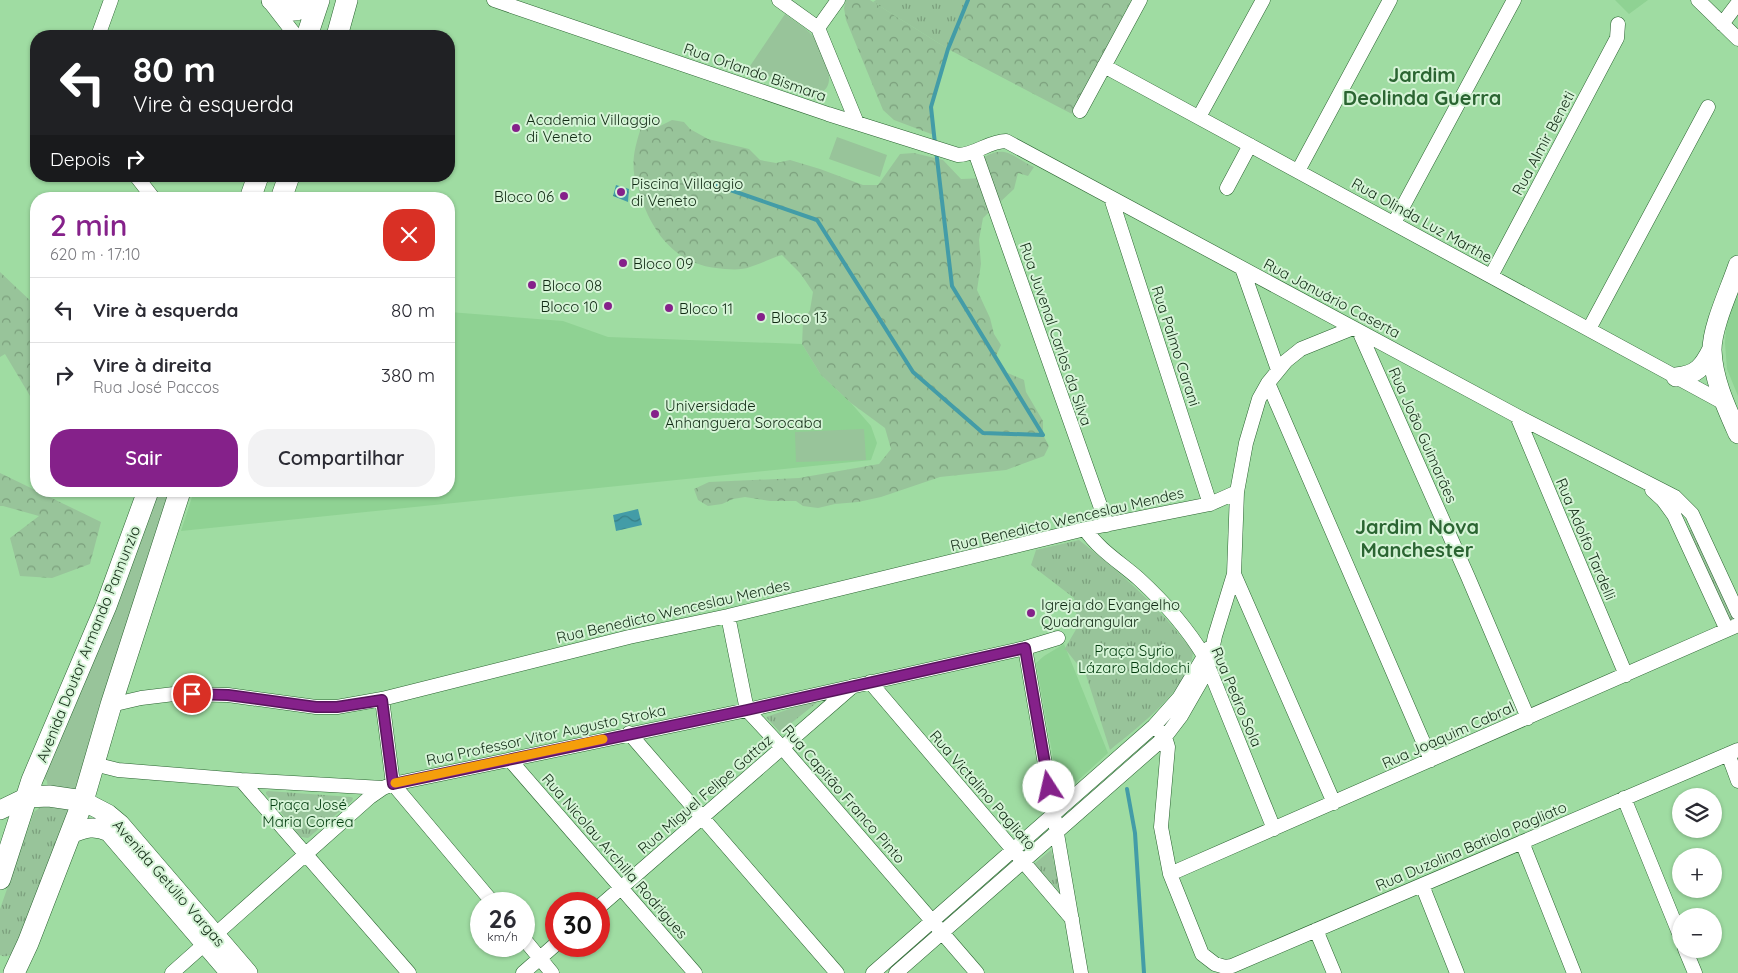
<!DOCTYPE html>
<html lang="pt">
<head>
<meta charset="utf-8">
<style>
	:root { --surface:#fff; --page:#f2f2f3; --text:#2b2b33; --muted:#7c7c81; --line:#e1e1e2; --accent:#85218a }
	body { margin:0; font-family:Quicksand,sans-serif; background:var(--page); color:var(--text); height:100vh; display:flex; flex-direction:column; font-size:19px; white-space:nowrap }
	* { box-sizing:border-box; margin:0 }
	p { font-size:16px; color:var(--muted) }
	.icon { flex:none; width:28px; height:28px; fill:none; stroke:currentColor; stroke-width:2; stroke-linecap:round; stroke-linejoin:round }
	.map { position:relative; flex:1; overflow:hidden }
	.panel { position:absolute; left:30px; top:192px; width:425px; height:305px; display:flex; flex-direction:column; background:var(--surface); border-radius:20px; box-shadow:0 1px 4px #0004 }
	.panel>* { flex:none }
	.top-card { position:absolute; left:30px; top:30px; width:425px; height:152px; border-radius:20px; box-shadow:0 1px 4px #0004; background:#202124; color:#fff; overflow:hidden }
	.controls { position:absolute; left:1672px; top:788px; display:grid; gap:10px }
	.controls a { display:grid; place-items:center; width:50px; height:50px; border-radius:50%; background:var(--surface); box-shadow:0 1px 4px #0004; font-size:25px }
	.speed { position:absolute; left:470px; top:892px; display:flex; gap:10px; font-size:25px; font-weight:700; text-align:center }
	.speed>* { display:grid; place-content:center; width:65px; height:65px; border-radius:50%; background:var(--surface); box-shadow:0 1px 4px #0004; line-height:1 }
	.speed small { font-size:12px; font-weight:400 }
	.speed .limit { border:8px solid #d22; background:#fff; color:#111 }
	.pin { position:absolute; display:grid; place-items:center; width:42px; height:42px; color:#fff; margin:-21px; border:2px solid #fff; border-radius:50%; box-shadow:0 1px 5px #0007 }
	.me { position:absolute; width:55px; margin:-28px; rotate:350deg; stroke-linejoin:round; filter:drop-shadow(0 0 4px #0008) }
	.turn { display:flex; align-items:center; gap:18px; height:105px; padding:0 20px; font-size:22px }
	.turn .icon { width:65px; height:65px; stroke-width:2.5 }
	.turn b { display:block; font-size:35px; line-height:42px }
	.then { display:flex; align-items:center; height:48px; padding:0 20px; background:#0003; gap:10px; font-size:19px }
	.round { display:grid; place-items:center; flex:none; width:52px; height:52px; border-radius:20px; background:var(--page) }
	.summary { display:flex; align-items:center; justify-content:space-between; height:85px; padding:0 20px }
	h1 { font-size:30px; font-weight:600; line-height:38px; color:var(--accent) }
	.primary-button { display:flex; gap:10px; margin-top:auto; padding:10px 20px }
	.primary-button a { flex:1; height:58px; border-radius:20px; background:var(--accent); color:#fff; font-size:20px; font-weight:600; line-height:58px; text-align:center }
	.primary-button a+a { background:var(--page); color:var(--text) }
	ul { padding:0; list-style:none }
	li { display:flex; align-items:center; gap:15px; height:65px; padding:0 20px; border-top:1px solid var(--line) }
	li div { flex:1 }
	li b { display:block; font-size:19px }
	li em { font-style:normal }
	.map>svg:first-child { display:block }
</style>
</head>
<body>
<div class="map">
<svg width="1738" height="973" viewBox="0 0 1738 973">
	<defs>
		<pattern id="forest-crowns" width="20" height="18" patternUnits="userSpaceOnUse" patternTransform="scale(1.25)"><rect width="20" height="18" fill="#98c49a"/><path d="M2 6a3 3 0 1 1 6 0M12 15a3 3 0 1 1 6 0" fill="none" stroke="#7b9f7c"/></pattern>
		<pattern id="park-tufts" width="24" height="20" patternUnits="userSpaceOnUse" patternTransform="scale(1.25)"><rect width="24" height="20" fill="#98c49a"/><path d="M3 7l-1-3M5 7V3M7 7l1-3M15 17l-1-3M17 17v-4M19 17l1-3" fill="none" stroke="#7b9f7c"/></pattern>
		<pattern id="water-waves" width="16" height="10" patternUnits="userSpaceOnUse" patternTransform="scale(1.25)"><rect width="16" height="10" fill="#439ca7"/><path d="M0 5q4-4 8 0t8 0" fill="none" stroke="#377f87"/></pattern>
	</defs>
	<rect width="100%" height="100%" fill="#9fdca2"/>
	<path fill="#8fd293" d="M 1615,0 L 1648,0 L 1629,14 Z
		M 1738,287 L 1738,396 L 1727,369 L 1725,343 L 1727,314 Z
		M 449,312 L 563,321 L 608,337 L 802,344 L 821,375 L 851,403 L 871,426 L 877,443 L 871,460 L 181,531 L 194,491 L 449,491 Z
		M 1064,644 L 1108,753 L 1060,797 L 1036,663 L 1044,656 Z"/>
	<path fill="#98c49a" d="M 785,14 C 794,21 805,27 813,36 C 822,46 842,90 817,93 L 748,69 Z
		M 837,137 L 887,155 L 880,177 L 829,159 Z
		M 864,429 L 866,460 L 796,462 L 795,432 Z
		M 156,491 L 173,491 L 83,774 L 74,791 L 48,789 L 47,781 L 43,777 Z"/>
	<path fill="url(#forest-crowns)" d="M 846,0 L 870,0 L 948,49 L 968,0 L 1131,0 L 1072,114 L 948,49 L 931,107 L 934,135 L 894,120 L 883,110 L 846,20 L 844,8 Z
		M 672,120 L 684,122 L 690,129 L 708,139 L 749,149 L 760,160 L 776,163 L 790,160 L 820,169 L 863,185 L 878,185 L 900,154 L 914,153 L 943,160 L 961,179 L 985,178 L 980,160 C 1005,143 1011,156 1034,167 L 1028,176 L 1018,173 L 1014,189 L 983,218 L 979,240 L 981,264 L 977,290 L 990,318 L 994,334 L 1001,345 L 995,358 L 1001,370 L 1024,380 L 1026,392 L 1043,421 L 1043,435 L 1049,446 L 1044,456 L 1006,470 L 940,477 L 881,497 L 858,502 L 835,504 L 818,508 L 803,506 L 796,501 L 770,501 L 745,497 L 733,499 L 722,504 L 708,506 L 698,500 L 694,489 L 709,482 L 799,478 L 879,464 L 891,449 L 885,428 L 851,403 L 821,375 L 802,344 L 803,322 L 810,310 L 813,292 L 800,273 L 782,255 C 771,258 761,264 750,267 C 740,271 726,269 716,268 C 673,263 650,229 639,191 C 637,185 634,179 634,173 C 632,157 636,143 641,128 L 660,126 Z
		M 0,272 L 36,306 L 36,406 L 5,354 L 0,357 Z
		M 0,473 L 101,522 L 90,564 L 52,578 L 20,576 L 10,538 L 39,516 L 3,506 L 0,506 Z"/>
	<path fill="url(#park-tufts)" d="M 876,0 L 968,0 L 948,49 L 873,2 Z
		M 1691,530 L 1694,530 L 1735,619 L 1730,621 L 1689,531 Z
		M 1079,540 C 1122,574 1160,607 1193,652 C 1191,687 1136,729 1110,750 L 1086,675 L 1066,650 L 1064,650 L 1078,626 L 1074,598 L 1031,565 L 1036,550 Z
		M 824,697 L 780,732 L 766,717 Z
		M 268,791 L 351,797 L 353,798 L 352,801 L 308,838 L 301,837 L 266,794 L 266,792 Z
		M 42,806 L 69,809 L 19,948 C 13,953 8,959 0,955 L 0,909 L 34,812 Z
		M 1051,850 L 1061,893 L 1034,864 Z"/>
	<path fill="url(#water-waves)" d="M 616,185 L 629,189 L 628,202 L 613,196 Z
		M 638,509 L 642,525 L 616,531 L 613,515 Z"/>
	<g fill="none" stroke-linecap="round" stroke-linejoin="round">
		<path stroke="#439ca7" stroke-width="4" d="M 935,144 L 931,107 L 948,49 L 968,0
			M 936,150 L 952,286 L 1043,435
			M 707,182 L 817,220 L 913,372 L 983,433 L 1043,435
			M 1127,789 L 1135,833 L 1144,973"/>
		<g stroke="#2a6330" stroke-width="15">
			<path id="street" d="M 494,0 L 828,114 L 958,155 C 975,155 989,141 1006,141 L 1517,416 L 1675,497 L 1692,514 L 1738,613
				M 779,0 L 818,28 L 857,123
				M 1698,0 L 1738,39
				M 272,5 L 296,36
				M 1722,24 L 1738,3
				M 818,28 L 838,0
				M 98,36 L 111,0
				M 1104,66 L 1724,403
				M 1080,111 L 1140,0
				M 1199,117 L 1263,0
				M 975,152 L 1107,525
				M 1298,171 L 1390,0
				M 136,176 L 154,199
				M 1227,188 L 1250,145
				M 1111,198 L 1210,504
				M 1394,223 L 1514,0
				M 1242,268 L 1278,370
				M 1491,276 L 1617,38 L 1618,24
				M 1589,329 L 1708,107
				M 1359,331 L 1468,577 L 1528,718
				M 1268,383 L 1431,760
				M 1517,416 L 1626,675
				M 1652,490 L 1663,500 L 1674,515 L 1727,630
				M 1085,529 C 1099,550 1121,563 1139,579 C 1164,602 1187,628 1204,656 L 1274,829
				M 1234,574 L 1334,803
				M 728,616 L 747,710 L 787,753 L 977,973
				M 1025,648 L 1081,973
				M 870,682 L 1072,919
				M 382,699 L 393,784 L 494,904
				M 111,705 L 141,698 L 174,694 L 228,695 L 316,707 L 337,707 L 382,699 L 629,637 L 728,616 L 1085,529 L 1210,504 L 1237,492
				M 1154,726 L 1165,737 L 1168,747 L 1161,827 L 1170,874 L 1202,954 L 1215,964 L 1225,967 L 1232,966 L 1738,750
				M 629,733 L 837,973
				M 1728,754 L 1738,781
				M 510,760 L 695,973
				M 94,764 L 118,770 L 241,780 L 383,788 L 393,784 L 747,710 L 1025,648 L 1058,638
				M 241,780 L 409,973
				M 1624,798 L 1681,938
				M 1522,842 L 1574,973
				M 1170,874 L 1738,625
				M 1422,885 L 1457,973
				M 599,907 L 853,686
				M 1316,930 L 1334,973
				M 524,939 L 552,973
				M 1685,949 L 1695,973
				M 172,973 L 370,797 L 383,788
				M 523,973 L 556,944
				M 873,973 L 1154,726 L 1179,698 L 1209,648
				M 896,973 L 1165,737 L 1181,716 L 1208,669 L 1215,636 L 1234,574 L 1237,492 L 1246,443 L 1259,399 L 1268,383 L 1286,361 L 1301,349 L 1353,328"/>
		</g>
		<g stroke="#2a6330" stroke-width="20">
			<path id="secondary" d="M 1738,265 C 1730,289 1712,326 1712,350 C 1713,379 1726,407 1738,434
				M 1676,377 C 1697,375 1703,367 1712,349
				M 83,801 L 108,814 L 120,824 L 248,973
				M 0,810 L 27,797
				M 71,834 C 85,828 94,825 109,832 L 230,973"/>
		</g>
		<g stroke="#2a6330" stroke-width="22">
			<path id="primary" d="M 272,0 C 286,13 299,14 312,0
				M 307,36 L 319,0
				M 337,36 L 347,0
				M 250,199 L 258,176
				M 281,199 L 289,176
				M 27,797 L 49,796 L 83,801
				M 0,879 L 32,780 L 106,606 L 148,491
				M 14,973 L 28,943 L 83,801 L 111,705 L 180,491"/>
		</g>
		<use href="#street" stroke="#fff" stroke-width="14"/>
		<use href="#secondary" stroke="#fff" stroke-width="19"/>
		<use href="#primary" stroke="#fff" stroke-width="21"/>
	</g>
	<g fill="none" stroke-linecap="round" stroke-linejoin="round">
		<g stroke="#56155a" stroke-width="12">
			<path id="route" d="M 192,694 L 228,695 L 316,707 L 337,707 L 382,700 L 393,784 L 747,710 L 1025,648 L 1049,787"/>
		</g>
		<use href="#route" stroke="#85218a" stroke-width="9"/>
		<path stroke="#f59e0b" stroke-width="9" d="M 395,783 L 603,739"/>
	</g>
	<g fill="#85218a" stroke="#d6f4d7" stroke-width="2">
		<circle cx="516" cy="128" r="5"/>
		<circle cx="621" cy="192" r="5"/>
		<circle cx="564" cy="196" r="5"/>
		<circle cx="623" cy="263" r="5"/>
		<circle cx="532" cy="285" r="5"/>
		<circle cx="608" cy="306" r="5"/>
		<circle cx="669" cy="308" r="5"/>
		<circle cx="761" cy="317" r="5"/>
		<circle cx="655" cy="414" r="5"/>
		<circle cx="1031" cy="613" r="5"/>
	</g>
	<g text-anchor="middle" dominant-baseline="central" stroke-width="4" stroke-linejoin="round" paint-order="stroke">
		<g font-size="15" fill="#122b15" stroke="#d6f4d7">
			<text transform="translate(755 72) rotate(19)">Rua Orlando Bismara</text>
			<text transform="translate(1543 143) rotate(-62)">Rua Almir Beneti</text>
			<text transform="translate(1422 220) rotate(29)">Rua Olinda Luz Marthe</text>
			<text transform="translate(1332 298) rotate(28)">Rua Januário Caserta</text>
			<text transform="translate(1056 334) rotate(71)">Rua Juvenal Carlos da Silva</text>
			<text transform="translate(1176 346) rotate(72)">Rua Palmo Carani</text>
			<text transform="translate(1423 435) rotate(66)">Rua João Guimarães</text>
			<text transform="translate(1067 519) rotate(-13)">Rua Benedicto Wenceslau Mendes</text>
			<text transform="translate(1586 539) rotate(67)">Rua Adolfo Tardelli</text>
			<text transform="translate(673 611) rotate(-13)">Rua Benedicto Wenceslau Mendes</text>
			<text transform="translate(88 644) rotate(-68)">Avenida Doutor Armando Pannunzio</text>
			<text transform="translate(1237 697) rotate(67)">Rua Pedro Sola</text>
			<text transform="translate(546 735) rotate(-12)">Rua Professor Vitor Augusto Stroka</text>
			<text transform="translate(1448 735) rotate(-24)">Rua Joaquim Cabral</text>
			<text transform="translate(983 790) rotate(49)">Rua Victalino Pagliato</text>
			<text transform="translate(705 794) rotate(-41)">Rua Miguel Felipe Gattaz</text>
			<text transform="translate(844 794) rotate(49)">Rua Capitão Franco Pinto</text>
			<text transform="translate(1471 846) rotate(-23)">Rua Duzolina Batiola Pagliato</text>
			<text transform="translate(615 856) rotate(49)">Rua Nicolau Archilla Rodrigues</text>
			<text transform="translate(169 883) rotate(49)">Avenida Getúlio Vargas</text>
		</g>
		<g font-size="15" fill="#122b15" stroke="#d6f4d7" text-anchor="start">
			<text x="526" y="119">Academia Villaggio<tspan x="526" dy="17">di Veneto</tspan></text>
			<text x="631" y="183">Piscina Villaggio<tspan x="631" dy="17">di Veneto</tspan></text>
			<text x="554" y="196" text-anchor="end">Bloco 06</text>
			<text x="633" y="263">Bloco 09</text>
			<text x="542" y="285">Bloco 08</text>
			<text x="598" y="306" text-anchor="end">Bloco 10</text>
			<text x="679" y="308">Bloco 11</text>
			<text x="771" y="317">Bloco 13</text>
			<text x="665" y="405">Universidade<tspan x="665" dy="17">Anhanguera Sorocaba</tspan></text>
			<text x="1041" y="604">Igreja do Evangelho<tspan x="1041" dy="17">Quadrangular</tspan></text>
		</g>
		<g font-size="15" fill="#033c0f" stroke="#d6f4d7">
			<text x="1134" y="650">Praça Syrio<tspan x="1134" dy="17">Lázaro Baldochi</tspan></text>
			<text x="308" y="804">Praça José<tspan x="308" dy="17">Maria Correa</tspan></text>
		</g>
		<g font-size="20" font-weight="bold" fill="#2b6532" stroke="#d6f4d7">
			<text x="1422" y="74">Jardim<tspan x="1422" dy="23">Deolinda Guerra</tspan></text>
			<text x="1417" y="526">Jardim Nova<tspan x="1417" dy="23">Manchester</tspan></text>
		</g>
	</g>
</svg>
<div class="controls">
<a><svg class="icon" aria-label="layers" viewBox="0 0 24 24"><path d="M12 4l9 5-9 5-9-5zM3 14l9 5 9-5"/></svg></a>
<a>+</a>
<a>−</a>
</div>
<div class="speed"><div>26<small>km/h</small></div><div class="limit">30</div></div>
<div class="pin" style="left:192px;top:694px;background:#d93025"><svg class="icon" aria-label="arrive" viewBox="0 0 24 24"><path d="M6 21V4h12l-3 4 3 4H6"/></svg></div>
<svg class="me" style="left:1049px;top:787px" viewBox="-20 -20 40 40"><circle r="19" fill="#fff"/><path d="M0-13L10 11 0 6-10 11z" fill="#85218a"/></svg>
<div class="top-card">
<div class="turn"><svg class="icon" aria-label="left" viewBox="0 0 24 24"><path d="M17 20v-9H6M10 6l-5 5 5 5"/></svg><div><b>80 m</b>Vire à esquerda</div></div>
<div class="then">Depois<svg class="icon" aria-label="right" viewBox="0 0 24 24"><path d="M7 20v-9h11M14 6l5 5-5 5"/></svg></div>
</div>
<section class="panel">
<div class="summary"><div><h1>2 min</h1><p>620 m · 17:10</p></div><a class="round" style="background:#d93025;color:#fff"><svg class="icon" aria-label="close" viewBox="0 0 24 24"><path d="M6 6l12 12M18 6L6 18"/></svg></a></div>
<ul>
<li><svg class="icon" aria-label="left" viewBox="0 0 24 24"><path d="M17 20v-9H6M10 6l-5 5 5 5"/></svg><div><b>Vire à esquerda</b></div><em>80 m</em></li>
<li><svg class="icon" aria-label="right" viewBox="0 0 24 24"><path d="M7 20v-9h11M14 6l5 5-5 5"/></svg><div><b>Vire à direita</b><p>Rua José Paccos</p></div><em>380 m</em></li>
</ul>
<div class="primary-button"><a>Sair</a><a>Compartilhar</a></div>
</section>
</div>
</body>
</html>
